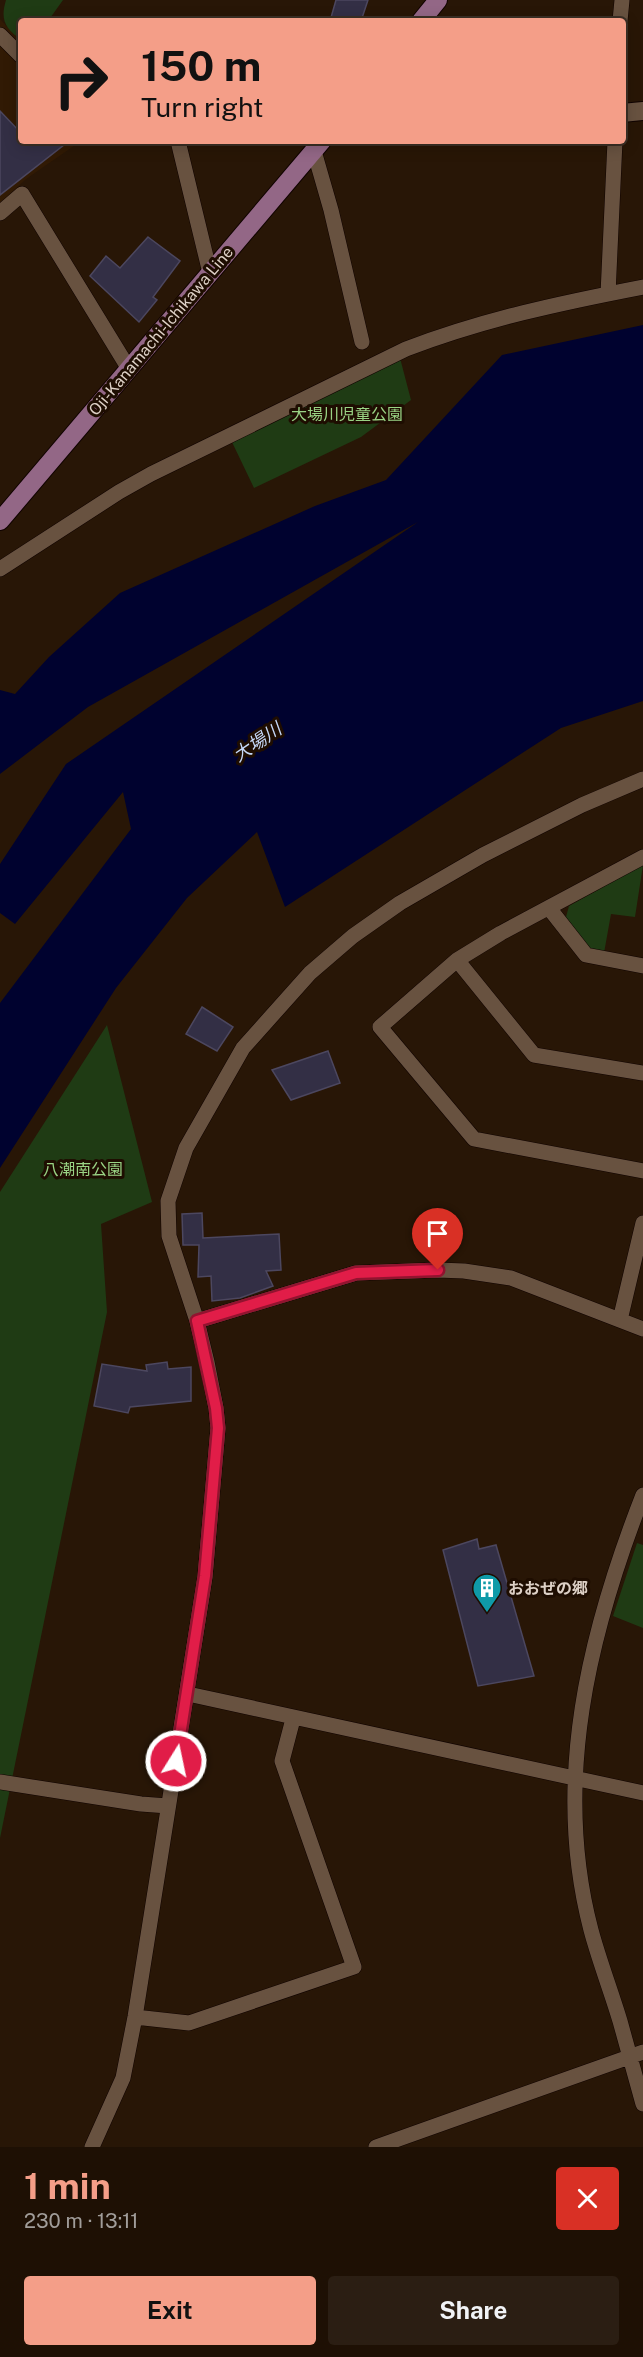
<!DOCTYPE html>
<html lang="en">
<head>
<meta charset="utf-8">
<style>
	:root { --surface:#1e1004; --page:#2b1e13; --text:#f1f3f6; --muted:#a19d9a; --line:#3c3026; --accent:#f49e88 }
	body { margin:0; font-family:"Public Sans","Noto Sans JP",sans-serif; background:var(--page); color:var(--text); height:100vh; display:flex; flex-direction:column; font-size:22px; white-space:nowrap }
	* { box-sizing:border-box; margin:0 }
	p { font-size:20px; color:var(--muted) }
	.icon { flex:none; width:33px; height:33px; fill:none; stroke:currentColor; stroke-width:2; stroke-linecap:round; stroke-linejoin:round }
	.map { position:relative; height:2147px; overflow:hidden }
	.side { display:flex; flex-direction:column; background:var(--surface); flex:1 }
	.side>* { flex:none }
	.hud { position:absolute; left:18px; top:18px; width:608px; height:126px; border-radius:6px; box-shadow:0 3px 15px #0003,0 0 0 2px var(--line); background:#f49e88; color:#111; overflow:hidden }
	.pin { position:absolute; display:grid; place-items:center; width:51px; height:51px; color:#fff; margin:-62px -26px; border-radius:50% 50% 50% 0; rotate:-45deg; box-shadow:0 0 6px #0007 }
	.pin .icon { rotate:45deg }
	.me { position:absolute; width:66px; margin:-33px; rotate:10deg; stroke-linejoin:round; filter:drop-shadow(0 0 4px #0008) }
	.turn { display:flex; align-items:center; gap:21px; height:126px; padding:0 24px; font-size:27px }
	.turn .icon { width:78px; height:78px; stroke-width:2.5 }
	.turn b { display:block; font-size:42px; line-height:51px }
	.round { display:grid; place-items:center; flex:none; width:63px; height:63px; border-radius:6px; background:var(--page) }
	.summary { display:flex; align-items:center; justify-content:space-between; height:102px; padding:0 24px }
	h1 { font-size:36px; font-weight:700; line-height:45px; color:var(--accent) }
	.cta { display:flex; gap:12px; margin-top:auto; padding:12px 24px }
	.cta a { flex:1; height:69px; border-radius:6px; background:var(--accent); color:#111; font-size:24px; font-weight:700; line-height:69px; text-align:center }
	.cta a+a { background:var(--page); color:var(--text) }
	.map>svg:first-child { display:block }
</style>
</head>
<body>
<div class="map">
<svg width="643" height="2147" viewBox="0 0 643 2147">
	<rect width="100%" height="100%" fill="#281606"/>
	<path fill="#311a04" d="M 0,19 L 21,42 L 21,141 L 81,141 L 26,179 L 0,203 Z"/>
	<path fill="#1f3b14" d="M 6,0 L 63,0 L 48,21 L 21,21 L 21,40 C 5,28 0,20 6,0 Z
		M 400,358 L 411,400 L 361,437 L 254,488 L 231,440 Z
		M 643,865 L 635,917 L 611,914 L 604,953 L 592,952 L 566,917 L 569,906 Z
		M 107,1025 L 152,1202 L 101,1224 L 107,1312 L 0,1838 L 0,1192 Z
		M 637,1543 L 643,1545 L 643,1628 L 613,1616 Z"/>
	<path fill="#00022f" d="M 643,325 L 643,701 L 561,728 L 285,907 L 257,832 L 187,898 L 116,988 L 0,1168 L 0,1003 L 131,829 L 123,792 L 15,924 L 0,913 L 0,864 L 66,764 L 418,522 L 88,707 L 0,774 L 0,690 L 15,694 L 49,657 L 120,593 L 315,506 L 386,480 L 502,355 Z"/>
	<path fill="#332f45" stroke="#4c475f" stroke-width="1.5" d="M 336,0 L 368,0 L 361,21 L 330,21 Z
		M 0,111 L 21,133 L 21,141 L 69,141 L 0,195 Z
		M 148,237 L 180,261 L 153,297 L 157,300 L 139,322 L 90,276 L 106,256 L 120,268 Z
		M 202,1007 L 233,1027 L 217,1051 L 186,1034 Z
		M 328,1051 L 340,1083 L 291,1100 L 272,1070 Z
		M 202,1213 L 203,1238 L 279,1234 L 281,1270 L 266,1271 L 273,1286 L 240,1298 L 212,1301 L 211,1276 L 198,1277 L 199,1245 L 183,1245 L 182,1214 Z
		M 167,1362 L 168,1369 L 191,1367 L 191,1401 L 130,1407 L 128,1413 L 94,1406 L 102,1364 L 147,1371 L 146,1365 Z
		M 477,1539 L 479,1549 L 496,1545 L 534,1676 L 478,1686 L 443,1550 Z"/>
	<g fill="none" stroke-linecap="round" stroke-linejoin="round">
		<g stroke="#100300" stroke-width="16">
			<path id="minor" d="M 620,21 L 622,0
				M 0,35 L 21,56
				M 178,141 L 210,273
				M 314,151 L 331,210 L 362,342
				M 0,213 L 22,194 L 129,369
				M 608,294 L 615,141
				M 0,569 L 119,492 L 151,474 L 406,349 C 485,319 560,303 643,287
				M 643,857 L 501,933 L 457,960 L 380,1027 L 474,1139 L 643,1171
				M 549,908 L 586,955 L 643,966
				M 457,960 L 534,1055 L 643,1073
				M 620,1320 L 643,1223
				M 197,1321 L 356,1273 L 438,1270 L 464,1271 L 511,1278 L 643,1329
				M 643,1495 C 589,1633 552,1782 591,1930 C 599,1960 611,1991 620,2021 C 628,2049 635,2076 643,2104
				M 188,1694 L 643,1793
				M 0,1782 L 141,1804 L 168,1806
				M 135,2017 L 189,2023 L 354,1967 L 282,1761 L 293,1719
				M 92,2147 L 123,2078 L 135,2017 L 205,1577 L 218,1428 L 216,1408 L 207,1362 L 197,1321 L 169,1236 L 168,1201 L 186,1148 L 243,1048 L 310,973 L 353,936 L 400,903 L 483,855 L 582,805 L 643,779
				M 376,2147 L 643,2052"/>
		</g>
		<g stroke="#100300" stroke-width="20">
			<path id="tertiary" d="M 622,113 L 643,111"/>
		</g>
		<g stroke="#100300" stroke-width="20">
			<path id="primary" d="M 421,21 L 438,0
				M 0,521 L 322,141"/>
		</g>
		<use href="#minor" stroke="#685240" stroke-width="15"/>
		<use href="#tertiary" stroke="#685240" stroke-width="18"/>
		<use href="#primary" stroke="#936786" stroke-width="18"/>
	</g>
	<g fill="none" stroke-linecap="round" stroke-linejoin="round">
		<g stroke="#92132f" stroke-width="15">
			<path id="route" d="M 176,1761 L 205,1576 L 218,1428 L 216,1408 L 197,1321 L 356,1273 L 438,1270"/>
		</g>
		<use href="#route" stroke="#e11d48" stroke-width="10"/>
	</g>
	<defs>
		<g id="building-pin" transform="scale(1.5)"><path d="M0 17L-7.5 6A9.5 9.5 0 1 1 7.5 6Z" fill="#0f9aa8" stroke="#1e0d01"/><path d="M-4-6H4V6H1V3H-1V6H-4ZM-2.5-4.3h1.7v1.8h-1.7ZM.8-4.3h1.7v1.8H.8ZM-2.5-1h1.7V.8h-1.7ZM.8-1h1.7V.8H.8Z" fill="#fff"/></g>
	</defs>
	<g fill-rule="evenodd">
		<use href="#building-pin" x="487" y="1588"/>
	</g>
	<g text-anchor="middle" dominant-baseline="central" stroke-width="6" stroke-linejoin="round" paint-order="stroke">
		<g font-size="16" fill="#ddd0c6" stroke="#1e0d01">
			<text transform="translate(161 331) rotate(-50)">Oji-Kanamachi-Ichikawa Line</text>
		</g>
		<g font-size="16" fill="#99d384" stroke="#1e0d01">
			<text x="347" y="414">大場川児童公園</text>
			<text x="83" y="1169">八潮南公園</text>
		</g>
		<g font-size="16" font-weight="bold" fill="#ddd0c6" stroke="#1e0d01" text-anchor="start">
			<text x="508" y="1588">おおぜの郷</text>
		</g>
		<g font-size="18" font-style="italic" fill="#c5d7f7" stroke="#1e0d01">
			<text transform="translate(257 742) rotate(-34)">大場川</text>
		</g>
	</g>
</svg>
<div class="pin" style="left:438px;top:1270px;background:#d93025"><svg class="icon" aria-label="arrive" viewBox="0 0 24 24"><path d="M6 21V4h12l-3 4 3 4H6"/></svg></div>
<svg class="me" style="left:176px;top:1761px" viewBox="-20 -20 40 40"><circle r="17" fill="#e11d48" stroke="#fff" stroke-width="3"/><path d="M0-11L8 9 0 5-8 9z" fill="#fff"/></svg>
<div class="hud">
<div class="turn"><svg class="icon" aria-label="right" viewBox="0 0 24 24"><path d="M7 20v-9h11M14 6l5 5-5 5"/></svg><div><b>150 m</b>Turn right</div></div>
</div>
</div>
<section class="side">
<div class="summary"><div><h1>1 min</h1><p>230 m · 13:11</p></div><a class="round" style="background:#d93025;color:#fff"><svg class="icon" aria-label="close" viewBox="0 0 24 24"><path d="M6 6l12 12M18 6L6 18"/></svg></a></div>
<div class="cta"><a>Exit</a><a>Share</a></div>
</section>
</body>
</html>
